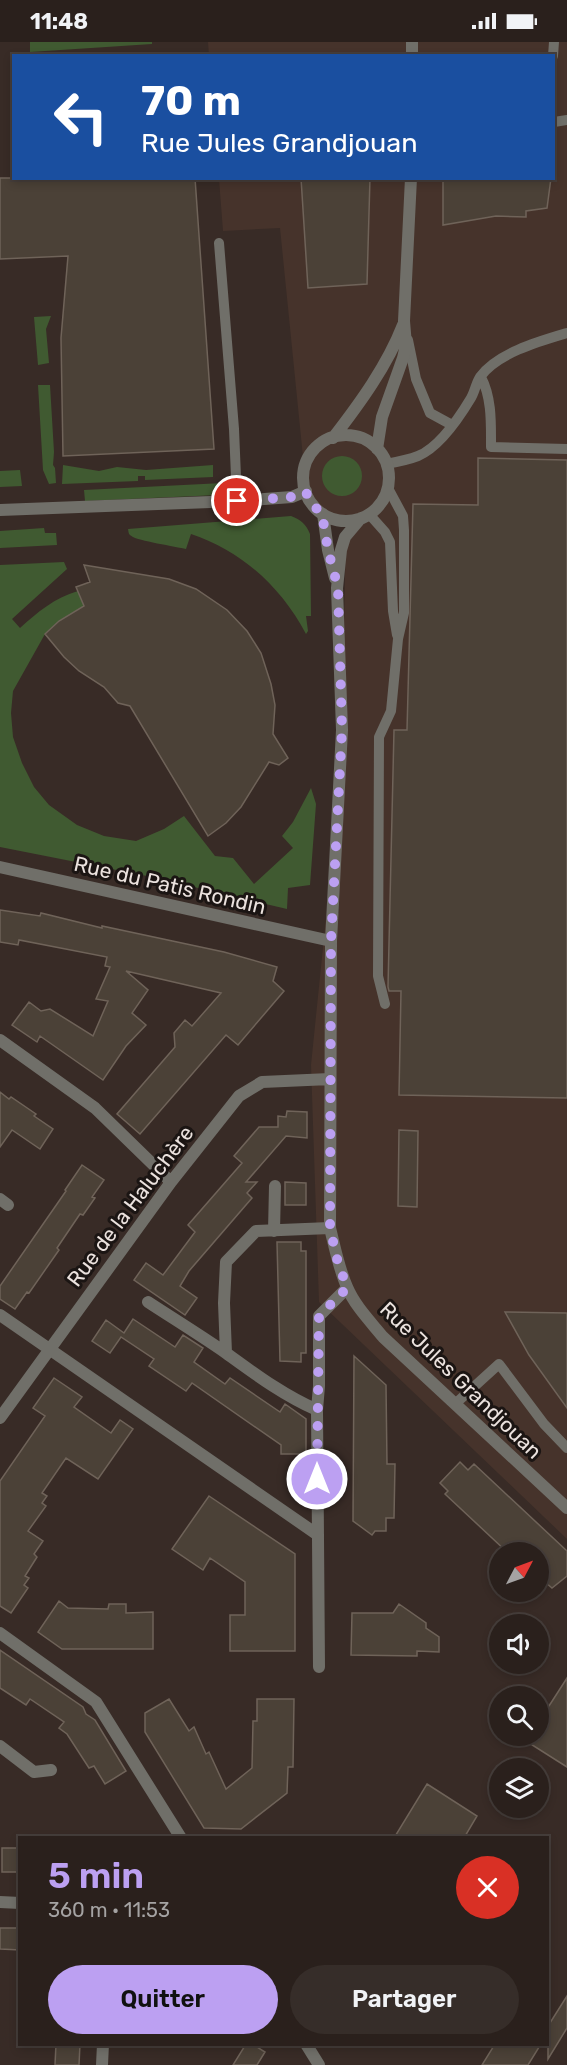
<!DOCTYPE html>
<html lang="fr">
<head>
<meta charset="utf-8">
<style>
	:root { --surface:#2a201c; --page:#362d29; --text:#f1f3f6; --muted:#a5a3a3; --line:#463e3b; --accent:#bca0f2 }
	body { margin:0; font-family:Rubik,sans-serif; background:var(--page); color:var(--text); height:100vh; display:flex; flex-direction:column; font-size:22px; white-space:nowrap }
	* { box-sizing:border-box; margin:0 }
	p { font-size:20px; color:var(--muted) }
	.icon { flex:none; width:33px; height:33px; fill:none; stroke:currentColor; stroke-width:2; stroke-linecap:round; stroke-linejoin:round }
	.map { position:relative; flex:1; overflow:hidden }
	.side { position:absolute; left:18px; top:1794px; width:531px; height:210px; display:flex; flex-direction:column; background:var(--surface); border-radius:0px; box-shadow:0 3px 9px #0003,0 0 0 2px var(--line) }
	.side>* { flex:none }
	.banner { position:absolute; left:12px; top:12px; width:543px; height:126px; border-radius:0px; box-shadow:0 3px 9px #0003,0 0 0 2px var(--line); background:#1a4fa0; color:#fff; overflow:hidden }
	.needle { width:39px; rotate:49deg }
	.controls { position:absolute; left:489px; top:1500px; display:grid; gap:12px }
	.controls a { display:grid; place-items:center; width:60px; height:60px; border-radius:50%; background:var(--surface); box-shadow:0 3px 9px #0003,0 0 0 2px var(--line); font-size:30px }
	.pin { position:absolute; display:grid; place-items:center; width:51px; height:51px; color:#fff; margin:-26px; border:3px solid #fff; border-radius:50%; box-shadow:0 2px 6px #0007 }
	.me { position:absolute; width:66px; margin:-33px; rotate:0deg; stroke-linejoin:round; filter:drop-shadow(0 0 4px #0008) }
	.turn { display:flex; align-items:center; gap:21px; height:126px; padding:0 30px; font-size:27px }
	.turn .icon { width:78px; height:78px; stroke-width:2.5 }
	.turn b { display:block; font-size:42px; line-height:51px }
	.round { display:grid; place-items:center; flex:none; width:63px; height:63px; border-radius:32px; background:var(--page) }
	.head { display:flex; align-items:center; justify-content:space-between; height:102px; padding:0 30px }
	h1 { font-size:36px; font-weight:600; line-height:45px; color:var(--accent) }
	.action { display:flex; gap:12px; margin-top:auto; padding:12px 30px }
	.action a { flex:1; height:69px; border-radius:36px; background:var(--accent); color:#111; font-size:24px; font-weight:600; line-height:69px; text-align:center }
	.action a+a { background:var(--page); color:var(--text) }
	.status { display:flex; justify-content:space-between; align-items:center; height:42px; padding:0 30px; background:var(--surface); direction:ltr }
	.status svg { height:16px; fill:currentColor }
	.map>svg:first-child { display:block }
</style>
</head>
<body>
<div class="status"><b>11:48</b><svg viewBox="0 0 49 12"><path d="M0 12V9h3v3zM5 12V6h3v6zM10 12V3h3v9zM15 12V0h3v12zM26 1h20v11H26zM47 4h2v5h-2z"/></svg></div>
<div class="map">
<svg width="567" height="2023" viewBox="0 0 567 2023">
	<rect width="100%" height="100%" fill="#382b26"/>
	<path fill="#46332b" d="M 208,0 L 567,0 L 567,1497 L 319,1260 L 311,1023 L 326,876 L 339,871 L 346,480 L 330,476 L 316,467 L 311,460 L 304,444 L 304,425 L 280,186 L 223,189 L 219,137 L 554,136 L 554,14 L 209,14 Z"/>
	<path fill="#405a31" d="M 30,0 L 152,0 L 152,2 L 30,10 Z
		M 51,274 L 46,287 L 49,321 L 38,323 L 34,275 Z
		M 38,343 L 50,343 L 54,410 L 53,423 L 55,426 L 56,441 L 49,442 L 43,428 Z
		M322 434a20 20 0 1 1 40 0a20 20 0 1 1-40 0Z
		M 63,423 L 99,429 L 117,425 L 146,428 L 213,423 L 213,435 L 145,438 L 145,434 L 138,434 L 138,439 L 62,442 Z
		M 20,428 L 22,444 L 0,445 L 0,429 Z
		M 223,441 L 223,446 L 218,453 L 85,459 L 84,448 Z
		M 291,474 C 301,478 306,482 310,492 L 311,574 L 306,574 L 308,589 L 306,592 C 281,545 242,509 191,492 L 186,507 C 177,505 136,498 133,495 C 128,492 129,492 128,487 Z
		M 44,486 L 45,491 L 56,491 L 57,503 L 0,506 L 0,489 Z
		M 64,520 L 67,527 L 12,577 L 20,586 C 38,570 54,556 78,549 L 84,564 L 59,579 L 45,592 L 13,649 L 11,671 L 13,695 L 22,721 L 34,745 L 49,763 L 77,783 L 104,794 L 136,799 L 164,787 L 184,774 L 215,814 L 233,816 L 254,842 L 293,806 L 282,794 L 293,780 L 311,746 L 316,762 L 310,843 L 288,846 L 287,867 L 152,835 L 0,805 L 0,523 Z"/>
	<path fill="#4b4137" stroke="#6f6359" stroke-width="1.5" d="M 0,136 L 195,136 L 214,407 L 63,414 L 61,296 L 68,214 L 0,217 Z
		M 301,136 L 370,136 L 367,242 L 308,246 Z
		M 443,136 L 551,136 L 547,166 L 526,169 L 526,175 L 496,174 L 443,183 Z
		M 478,416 L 567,418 L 567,1056 L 399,1053 L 401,949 L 389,949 L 388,945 L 394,688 L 407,688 L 413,462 L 478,463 Z
		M 84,523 L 169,537 L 196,547 L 227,568 L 247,589 L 261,611 L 271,642 L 275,663 L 273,692 L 288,716 L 279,723 L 269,720 L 241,765 L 226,781 L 208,794 L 130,664 L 118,661 L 104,645 L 79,629 L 64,615 L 45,592 L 59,579 L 84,564 L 76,545 L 90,540 Z
		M 0,868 L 40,874 L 41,871 L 102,886 L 102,884 L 224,910 L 277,925 L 273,939 L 284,949 L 238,1003 L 226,993 L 140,1092 L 117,1072 L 175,1005 L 174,991 L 185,978 L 192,984 L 221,951 L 126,929 L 148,948 L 132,971 L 146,983 L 126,1004 L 103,1038 L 40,994 L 37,1000 L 12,983 L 29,960 L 41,969 L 50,967 L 93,994 L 108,959 L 96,957 L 110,925 L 105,924 L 107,915 L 19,898 L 18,903 L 0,900 Z
		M 0,1050 L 9,1057 L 11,1055 L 36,1072 L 34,1074 L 53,1087 L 40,1107 L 12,1088 L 0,1105 Z
		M 287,1069 L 307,1070 L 307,1096 L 286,1094 L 246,1140 L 257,1140 L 247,1151 L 252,1156 L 189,1229 L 180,1244 L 197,1256 L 185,1273 L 134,1238 L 146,1221 L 163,1233 L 195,1190 L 188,1183 L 242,1121 L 234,1114 L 259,1085 L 278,1085 L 278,1074 L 286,1075 Z
		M 399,1088 L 418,1089 L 417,1165 L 398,1164 Z
		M 82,1123 L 104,1138 L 92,1155 L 95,1156 L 83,1173 L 80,1172 L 57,1206 L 59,1208 L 29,1251 L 27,1250 L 15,1267 L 0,1257 L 0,1244 L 66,1149 L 65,1148 Z
		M 285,1140 L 306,1141 L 306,1163 L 285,1163 Z
		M 277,1200 L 301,1200 L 301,1209 L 306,1209 L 306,1311 L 301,1311 L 301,1320 L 280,1319 Z
		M 505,1270 L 567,1271 L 567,1366 L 529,1313 Z
		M 133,1277 L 175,1305 L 183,1293 L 203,1306 L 194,1320 L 225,1342 L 230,1336 L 280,1370 L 285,1362 L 306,1377 L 306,1412 L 281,1412 L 281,1403 L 192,1341 L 186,1349 L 149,1324 L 154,1317 L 121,1295 L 110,1311 L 92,1299 L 106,1278 L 124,1291 Z
		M 354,1314 L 386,1343 L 387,1422 L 395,1422 L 394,1476 L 386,1476 L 386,1489 L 375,1489 L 372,1493 L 353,1479 Z
		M 54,1336 L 82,1355 L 74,1365 L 111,1391 L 120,1378 L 133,1387 L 98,1437 L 66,1416 L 42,1451 L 47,1454 L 42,1461 L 46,1464 L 28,1489 L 43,1499 L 34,1512 L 37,1515 L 25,1534 L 29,1536 L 24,1543 L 28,1546 L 11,1571 L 0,1564 L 0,1439 L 45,1374 L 33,1366 Z
		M 460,1420 L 468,1428 L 474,1422 L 567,1509 L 567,1534 L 552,1546 L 538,1534 L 538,1510 L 507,1510 L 445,1452 L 448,1449 L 440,1441 Z
		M 209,1454 L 295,1512 L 295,1609 L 230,1609 L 230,1573 L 245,1573 L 245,1540 L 210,1516 L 203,1528 L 172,1507 Z
		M 59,1559 L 68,1566 L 108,1567 L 109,1562 L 126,1562 L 126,1571 L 153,1570 L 153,1607 L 62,1607 L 38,1590 Z
		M 399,1562 L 426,1581 L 426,1586 L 439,1595 L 439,1610 L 417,1609 L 417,1614 L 351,1613 L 352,1571 L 393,1571 Z
		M 0,1608 L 83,1665 L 86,1672 L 95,1678 L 126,1729 L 105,1742 L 94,1724 L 89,1726 L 67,1692 L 59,1686 L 64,1680 L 30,1657 L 26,1663 L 0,1646 Z
		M 567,1636 L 567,1725 L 518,1694 L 538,1694 L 538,1681 Z
		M 169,1657 L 189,1689 L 194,1685 L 206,1712 L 209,1710 L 226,1747 L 252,1726 L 253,1679 L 257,1679 L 257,1657 L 294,1657 L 293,1725 L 288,1725 L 287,1751 L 241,1787 L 204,1786 L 145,1690 L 145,1671 Z
		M 427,1742 L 477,1774 L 464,1796 L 394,1796 Z
		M 2,1806 L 20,1806 L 20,1830 L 2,1830 Z
		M 0,1886 L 20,1886 L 20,1908 L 0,1907 Z
		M 567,1954 L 567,1986 L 548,2017 L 548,1984 Z
		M 56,2002 L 80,2002 L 79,2023 L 55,2023 Z
		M 246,2002 L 252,2002 L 265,2010 L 257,2023 L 233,2023 Z
		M 495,2002 L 541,2002 L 528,2023 L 482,2023 Z"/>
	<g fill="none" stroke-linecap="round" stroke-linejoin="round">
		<path stroke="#706f69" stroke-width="10" d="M 553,14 L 554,0
			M 554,80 L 567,78
			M 219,201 L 234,387 L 237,459
			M 408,298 L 416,337 L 430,371 L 452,383
			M 481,335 C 492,356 491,381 491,405 L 567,407
			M 386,422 C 397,420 408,418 418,414 C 440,405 459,376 471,356 C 475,349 476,341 480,335 C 497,311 540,299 567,291
			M 369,472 L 385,490 L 390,500 L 393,569 L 397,593
			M 385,962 L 378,934 L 379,695 L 391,669 L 398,597 L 404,571 L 404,488 L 403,474 L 388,446
			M 455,1362 L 499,1322 L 544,1382 L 567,1406"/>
		<path stroke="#706f69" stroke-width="12" d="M 412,14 L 412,0
			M303 436a43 43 0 1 1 86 0a43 43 0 1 1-86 0Z
			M 333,396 C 360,361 387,324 403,283
			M 377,407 L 382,375 L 403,316 L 406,303 L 404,279 L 411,136
			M 0,468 L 237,459 L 292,455 L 306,449
			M 323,472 L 328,508 L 335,536
			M 361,476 L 345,495 L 341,508 L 337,546 L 342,688 L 331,899 L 330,1186 C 335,1206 339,1227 347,1245 C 355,1264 370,1279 383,1295 L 567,1466
			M 0,825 L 331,899
			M 0,998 L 95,1066 L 171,1140
			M 0,1157 L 8,1163
			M 274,1189 L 275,1144
			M 148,1260 C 174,1277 200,1293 226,1311 C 255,1332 283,1353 317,1368
			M 0,1273 L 318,1493
			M 226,1311 L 224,1261 L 226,1220 L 256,1189 L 330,1186
			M 0,1376 L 171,1140 L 239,1054 L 262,1040 L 330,1037
			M 0,1591 L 96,1660 L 181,1796
			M 319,1625 L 317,1368 L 319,1344 L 319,1274 L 347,1246
			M 0,1704 L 34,1730 L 51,1728
			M 0,1860 L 20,1861
			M 306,2002 L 319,2023
			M 102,2023 L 103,2002"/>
	</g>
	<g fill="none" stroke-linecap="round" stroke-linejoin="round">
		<path stroke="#bca0f2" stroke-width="10" stroke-dasharray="0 18" d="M 237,459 L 292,455 L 306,450 L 310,460 L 322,472 L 328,508 L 338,546 L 342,688 L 331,899 L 330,1186 L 337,1217 L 347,1246 L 319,1274 L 317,1437"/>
	</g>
	<g text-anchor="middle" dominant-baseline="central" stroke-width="6" stroke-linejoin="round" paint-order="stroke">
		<g font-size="21" fill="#ebe2de" stroke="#1b1513">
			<text transform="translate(170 843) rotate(13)">Rue du Patis Rondin</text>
			<text transform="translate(130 1164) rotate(-53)">Rue de la Haluchère</text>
			<text transform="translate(461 1338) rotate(44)">Rue Jules Grandjouan</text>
		</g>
	</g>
</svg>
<div class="controls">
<a><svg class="needle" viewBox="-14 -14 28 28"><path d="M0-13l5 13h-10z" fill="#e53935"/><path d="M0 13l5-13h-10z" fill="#a5a3a3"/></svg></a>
<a><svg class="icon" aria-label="sound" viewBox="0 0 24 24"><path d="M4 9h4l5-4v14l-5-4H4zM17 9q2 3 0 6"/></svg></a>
<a><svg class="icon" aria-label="search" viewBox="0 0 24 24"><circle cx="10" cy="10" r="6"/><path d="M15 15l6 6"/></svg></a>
<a><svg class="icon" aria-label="layers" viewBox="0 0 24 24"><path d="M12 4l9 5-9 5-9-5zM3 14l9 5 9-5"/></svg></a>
</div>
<div class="pin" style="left:237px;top:459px;background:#d93025"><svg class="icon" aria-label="arrive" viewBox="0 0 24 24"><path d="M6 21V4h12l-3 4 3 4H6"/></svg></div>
<svg class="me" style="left:317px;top:1437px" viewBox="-20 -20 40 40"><circle r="17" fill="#bca0f2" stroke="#fff" stroke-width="3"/><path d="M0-11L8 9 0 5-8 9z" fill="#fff"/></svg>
<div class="banner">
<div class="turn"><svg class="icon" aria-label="left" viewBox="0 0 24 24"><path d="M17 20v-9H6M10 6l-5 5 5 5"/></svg><div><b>70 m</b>Rue Jules Grandjouan</div></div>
</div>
<section class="side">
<div class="head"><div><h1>5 min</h1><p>360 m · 11:53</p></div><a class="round" style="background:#d93025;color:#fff"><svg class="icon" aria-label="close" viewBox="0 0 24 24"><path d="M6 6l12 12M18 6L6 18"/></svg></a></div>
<div class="action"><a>Quitter</a><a>Partager</a></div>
</section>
</div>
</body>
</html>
